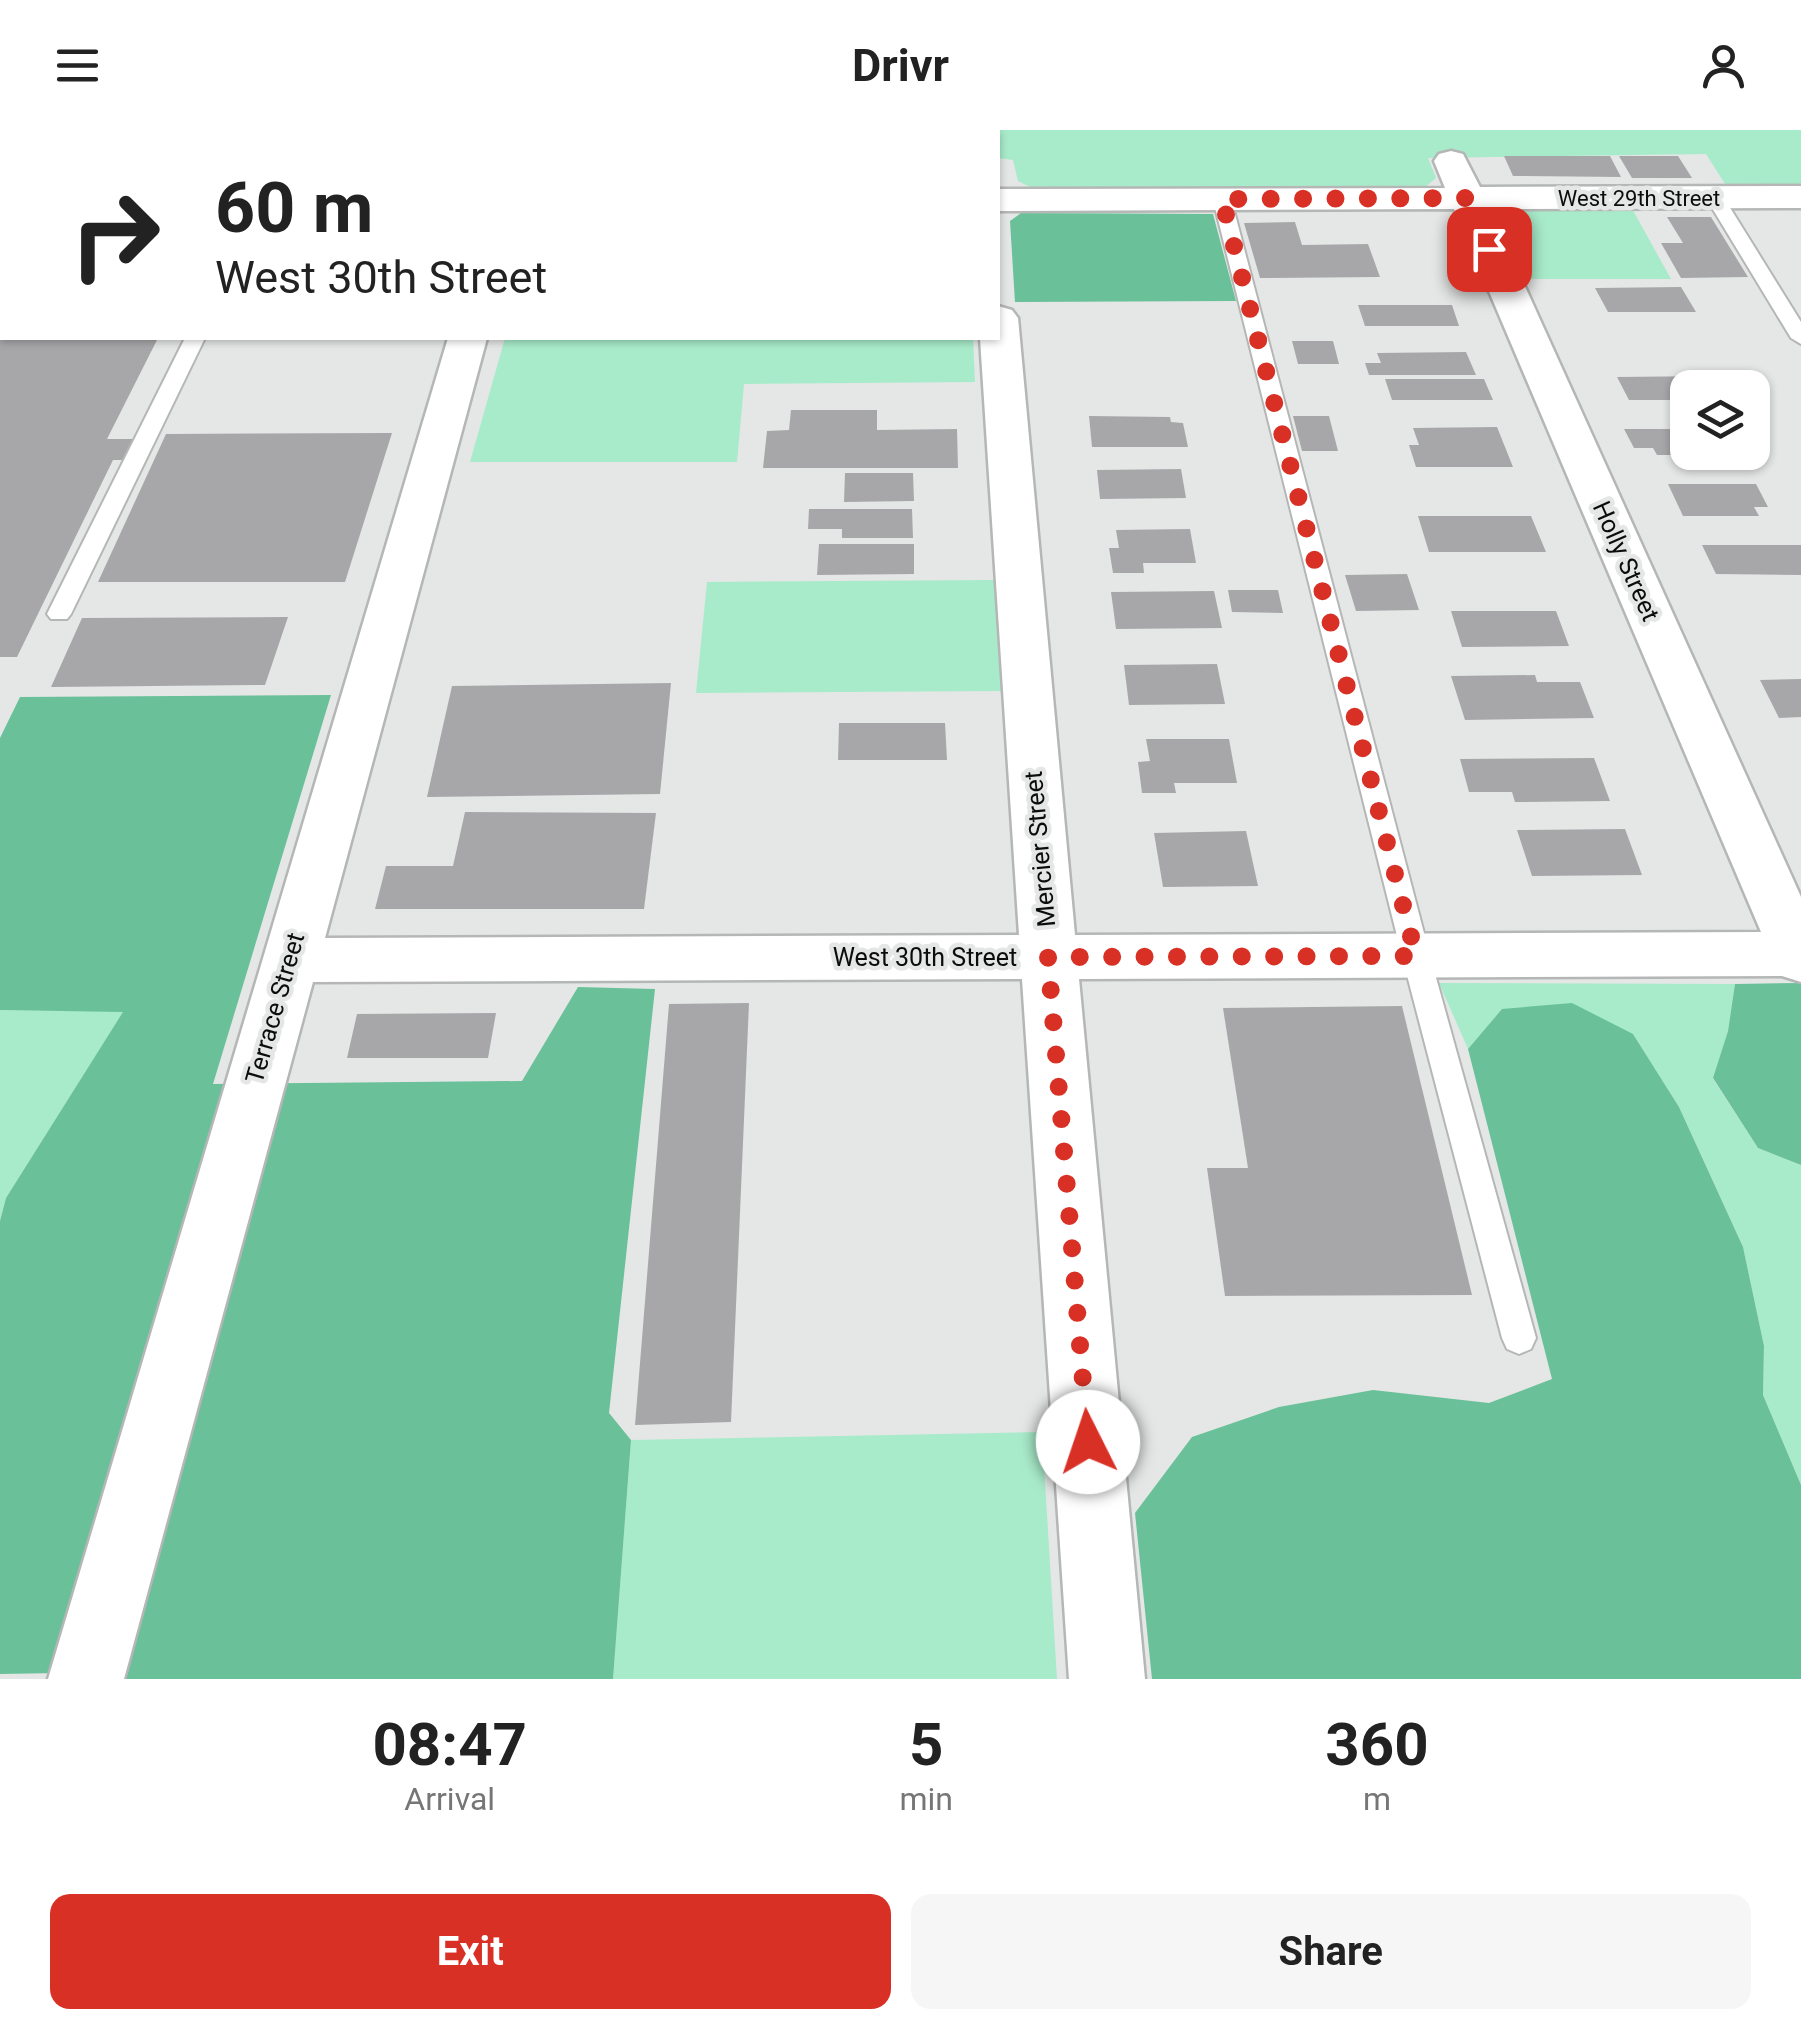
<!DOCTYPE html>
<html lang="en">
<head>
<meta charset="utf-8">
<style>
	:root { --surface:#fff; --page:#f6f6f6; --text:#222; --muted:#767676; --accent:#d93025 }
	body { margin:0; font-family:Roboto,sans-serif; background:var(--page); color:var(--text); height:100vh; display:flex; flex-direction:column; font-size:38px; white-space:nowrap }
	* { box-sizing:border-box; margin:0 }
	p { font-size:32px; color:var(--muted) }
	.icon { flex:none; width:55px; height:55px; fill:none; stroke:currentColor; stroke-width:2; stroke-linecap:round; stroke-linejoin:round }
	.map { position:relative; height:1549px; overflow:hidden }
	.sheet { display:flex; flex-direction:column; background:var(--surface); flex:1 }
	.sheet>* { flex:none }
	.banner { position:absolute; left:0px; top:0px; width:1000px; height:210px; box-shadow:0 2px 8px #0004; background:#fff; color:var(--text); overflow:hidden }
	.controls { position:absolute; left:1670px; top:240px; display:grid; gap:20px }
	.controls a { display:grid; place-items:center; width:100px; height:100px; border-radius:20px; background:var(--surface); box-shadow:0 2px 8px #0004; font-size:50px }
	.pin { position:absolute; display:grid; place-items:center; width:85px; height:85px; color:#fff; margin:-42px; border-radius:20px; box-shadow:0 5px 15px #0006 }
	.me { position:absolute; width:110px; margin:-55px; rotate:356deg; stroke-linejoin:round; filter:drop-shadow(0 0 8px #0008) }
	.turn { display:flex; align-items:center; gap:35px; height:210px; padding:0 50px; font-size:45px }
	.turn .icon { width:130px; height:130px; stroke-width:2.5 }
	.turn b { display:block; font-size:70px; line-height:85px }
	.eta { display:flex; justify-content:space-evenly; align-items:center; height:170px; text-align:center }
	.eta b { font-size:60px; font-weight:700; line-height:70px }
	.button { display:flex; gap:20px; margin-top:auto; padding:20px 50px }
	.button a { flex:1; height:115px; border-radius:20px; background:var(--accent); color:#fff; font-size:40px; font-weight:700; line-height:115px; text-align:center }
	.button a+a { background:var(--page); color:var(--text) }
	header { display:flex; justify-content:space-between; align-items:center; height:130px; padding:0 50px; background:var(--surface); font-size:45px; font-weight:700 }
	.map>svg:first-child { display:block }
</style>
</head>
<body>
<header><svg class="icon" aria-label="menu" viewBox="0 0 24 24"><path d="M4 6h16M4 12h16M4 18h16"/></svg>Drivr<svg class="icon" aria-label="person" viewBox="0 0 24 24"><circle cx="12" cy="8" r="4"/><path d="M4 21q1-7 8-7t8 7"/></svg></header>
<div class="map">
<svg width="1801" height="1549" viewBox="0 0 1801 1549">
	<rect width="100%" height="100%" fill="#e4e7e5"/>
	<path fill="#a8ebca" d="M 635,0 L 1801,0 L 1801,57 L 1727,57 L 1706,24 L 1428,28 L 1436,48 L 1424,58 L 1032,58 L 1018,51 L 1013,30 L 998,28 L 998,2 Z
		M 1489,75 L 1630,75 L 1671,149 L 1516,149 L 1486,81 Z
		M 505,208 L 973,208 L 975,252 L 744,254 L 737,332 L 470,332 Z
		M 994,450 L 1002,561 L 696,563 L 707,452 Z
		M 1439,853 L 1735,854 L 1728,901 L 1713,949 L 1758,1018 L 1801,1035 L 1801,1355 L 1763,1265 L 1764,1216 L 1743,1117 L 1679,977 L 1633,904 L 1502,879 L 1468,919 Z
		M 0,880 L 124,881 L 6,1068 L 0,1091 Z
		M 1042,1302 L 1057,1549 L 613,1549 L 631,1310 Z"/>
	<path fill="#69c099" d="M 1021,83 L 1213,84 L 1236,171 L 1015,172 L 1010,91 Z
		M 331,565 L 213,954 L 522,951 L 578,857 L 655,859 L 609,1283 L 631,1310 L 613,1549 L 118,1549 L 60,1543 L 0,1544 L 0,1091 L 6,1068 L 123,882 L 0,880 L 0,608 L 20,567 Z
		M 1801,853 L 1801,1035 L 1758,1018 L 1713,948 L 1728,901 L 1735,854 Z
		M 1572,873 L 1633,904 L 1679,977 L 1743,1117 L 1764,1216 L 1763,1265 L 1801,1355 L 1801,1549 L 1152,1549 L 1135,1383 L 1192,1307 L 1279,1277 L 1373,1260 L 1489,1273 L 1552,1249 L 1468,919 L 1502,879 Z"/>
	<path fill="#a7a7aa" d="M 1504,26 L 1610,26 L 1621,47 L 1513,46 Z
		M 1619,26 L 1678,26 L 1692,48 L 1632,48 Z
		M 1667,87 L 1711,87 L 1748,147 L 1681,148 L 1661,113 L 1683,113 Z
		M 1295,92 L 1302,115 L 1368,114 L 1380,147 L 1260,148 L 1244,93 Z
		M 1681,157 L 1696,182 L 1608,182 L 1595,158 Z
		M 1358,175 L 1452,175 L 1459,196 L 1365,196 Z
		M 0,208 L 158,208 L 107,309 L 135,309 L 125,330 L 113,330 L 17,527 L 0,527 Z
		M 1292,211 L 1333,211 L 1339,234 L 1298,234 Z
		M 1466,222 L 1476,245 L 1369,245 L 1365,233 L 1381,233 L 1377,223 Z
		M 1714,246 L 1720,258 L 1688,258 L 1688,270 L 1629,270 L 1617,247 Z
		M 1385,249 L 1484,249 L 1493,270 L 1392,270 Z
		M 791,280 L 877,280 L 877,300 L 957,299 L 958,338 L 763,338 L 767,301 L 789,300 Z
		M 1089,286 L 1170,287 L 1171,292 L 1183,293 L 1188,317 L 1092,317 Z
		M 1293,286 L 1329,286 L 1338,321 L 1302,321 Z
		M 1497,297 L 1513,337 L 1416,337 L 1409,315 L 1419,315 L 1413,298 Z
		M 1624,299 L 1688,299 L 1688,325 L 1657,325 L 1653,318 L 1634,318 Z
		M 392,303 L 345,452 L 98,452 L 166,304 Z
		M 1181,339 L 1186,368 L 1100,369 L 1097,340 Z
		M 845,343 L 913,343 L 914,371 L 844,372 Z
		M 1668,354 L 1756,354 L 1768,377 L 1754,377 L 1759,386 L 1683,386 Z
		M 809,379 L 912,379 L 913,408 L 842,408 L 842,399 L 808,399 Z
		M 1418,386 L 1531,386 L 1546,422 L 1429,422 Z
		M 1190,399 L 1196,433 L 1143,433 L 1144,443 L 1113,443 L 1109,418 L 1119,418 L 1116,400 Z
		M 819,414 L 914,414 L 914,444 L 817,445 Z
		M 1702,415 L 1801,415 L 1801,445 L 1716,444 Z
		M 1407,444 L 1419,480 L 1356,481 L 1345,445 Z
		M 1228,460 L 1278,460 L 1283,483 L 1232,482 Z
		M 1214,461 L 1222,498 L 1116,499 L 1111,462 Z
		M 1451,481 L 1556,481 L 1569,516 L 1462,517 Z
		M 288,487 L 265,555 L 51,557 L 82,488 Z
		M 1217,534 L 1225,574 L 1129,575 L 1124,535 Z
		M 1535,545 L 1537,552 L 1580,552 L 1594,588 L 1465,590 L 1451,546 Z
		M 1801,549 L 1801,587 L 1779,588 L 1760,550 Z
		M 671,553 L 660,664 L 427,667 L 452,556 Z
		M 839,593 L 945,593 L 947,630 L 838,630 Z
		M 1146,609 L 1229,609 L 1237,653 L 1174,653 L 1176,663 L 1142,663 L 1138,632 L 1150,631 Z
		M 1594,628 L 1610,671 L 1515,672 L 1512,662 L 1469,662 L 1460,629 Z
		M 465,682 L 656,683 L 644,779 L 375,779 L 386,736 L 453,736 Z
		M 1625,699 L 1642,745 L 1532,746 L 1517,700 Z
		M 1246,701 L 1258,756 L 1163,757 L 1154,703 Z
		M 749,873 L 731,1292 L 635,1295 L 669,874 Z
		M 1402,876 L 1472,1165 L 1225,1166 L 1207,1038 L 1248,1038 L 1223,878 Z
		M 496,883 L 488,928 L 347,928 L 357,884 Z"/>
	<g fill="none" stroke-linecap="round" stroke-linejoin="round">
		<g stroke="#b4b7b5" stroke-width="4">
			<path id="service" d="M 0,0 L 11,0 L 0,6 Z
				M 1715,63 L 1724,68 L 1801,192 L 1801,214 L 1791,208 L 1706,68 Z
				M 1222,64 L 1231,69 L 1430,826 L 1536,1208 L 1531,1219 L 1519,1224 L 1507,1219 L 1502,1208 L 1402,826 L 1213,69 Z
				M 185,208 L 205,208 L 71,484 L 67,489 L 51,489 L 47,484 Z"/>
		</g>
		<g stroke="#b4b7b5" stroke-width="5">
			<path id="minor" d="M 509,0 L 543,0 L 543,2 L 509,2 Z
				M 1451,21 L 1463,24 L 1480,57 L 1801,56 L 1801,78 L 1490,79 L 1801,767 L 1801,852 L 1782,846 L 1079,849 L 1145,1549 L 1069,1549 L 1022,849 L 313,852 L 124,1549 L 48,1549 L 448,208 L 487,208 L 325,808 L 1019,805 L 980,208 L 998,208 L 998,176 L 1012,180 L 1018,188 L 1075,805 L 1761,802 L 1454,79 L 998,81 L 998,59 L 1445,58 L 1434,31 L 1439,24 Z
				M 2,88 L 2,112 L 0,113 L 0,89 Z"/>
		</g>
		<use href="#service" fill="#fff" fill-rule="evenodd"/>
		<use href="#minor" fill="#fff" fill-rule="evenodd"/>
	</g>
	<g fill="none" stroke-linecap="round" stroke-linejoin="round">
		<path stroke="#d93025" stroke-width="18" stroke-dasharray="0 32.4" d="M 1088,1312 L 1048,827 L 1416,826 L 1222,69 L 1467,68 L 1489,119"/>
	</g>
	<g text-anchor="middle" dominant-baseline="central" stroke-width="9" stroke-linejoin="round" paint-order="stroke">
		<g font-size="22" fill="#0b0c0b" stroke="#e4e7e5">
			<text x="1639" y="68">West 29th Street</text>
		</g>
		<g font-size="25" fill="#0b0c0b" stroke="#e4e7e5">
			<text transform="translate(1626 431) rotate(66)">Holly Street</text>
			<text transform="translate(1040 719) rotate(-95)">Mercier Street</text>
			<text x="925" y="827">West 30th Street</text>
			<text transform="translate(275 878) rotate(-74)">Terrace Street</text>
		</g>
	</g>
</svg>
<div class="controls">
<a><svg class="icon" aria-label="layers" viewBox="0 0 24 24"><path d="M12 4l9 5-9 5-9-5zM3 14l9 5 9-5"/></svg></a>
</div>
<div class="pin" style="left:1489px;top:119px;background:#d93025"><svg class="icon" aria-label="arrive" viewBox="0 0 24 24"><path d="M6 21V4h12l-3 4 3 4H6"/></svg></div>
<svg class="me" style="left:1088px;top:1312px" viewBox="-20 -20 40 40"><circle r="19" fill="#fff"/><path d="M0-13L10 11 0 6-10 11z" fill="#d93025"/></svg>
<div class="banner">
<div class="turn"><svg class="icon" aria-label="right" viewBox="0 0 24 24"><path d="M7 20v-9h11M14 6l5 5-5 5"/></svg><div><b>60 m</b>West 30th Street</div></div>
</div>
</div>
<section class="sheet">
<div class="eta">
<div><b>08:47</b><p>Arrival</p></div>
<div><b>5</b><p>min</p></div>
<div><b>360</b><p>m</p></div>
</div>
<div class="button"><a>Exit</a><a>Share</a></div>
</section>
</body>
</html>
